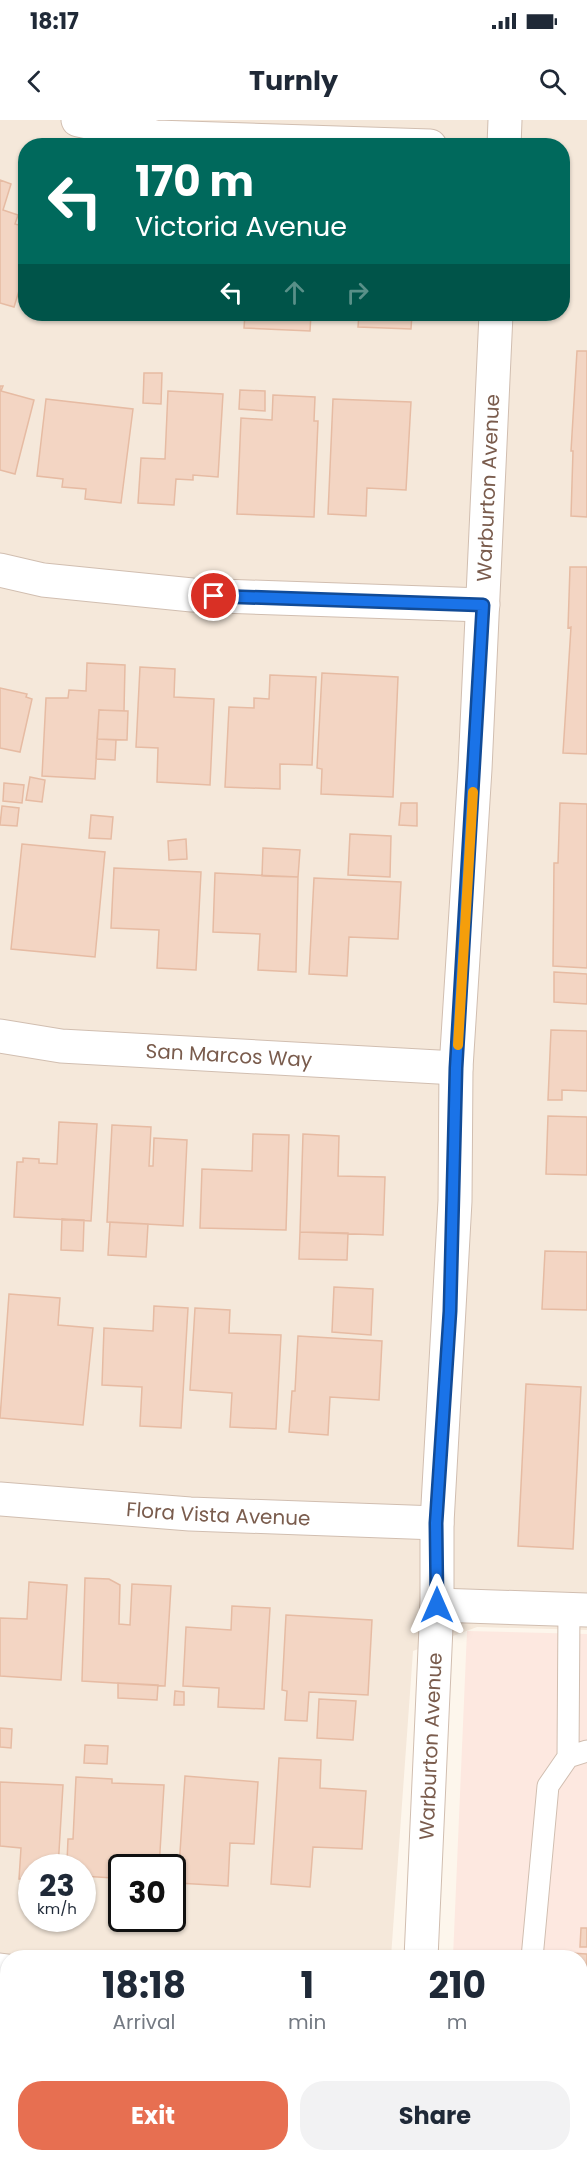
<!DOCTYPE html>
<html lang="en">
<head>
<meta charset="utf-8">
<style>
	:root { --surface:#fff; --page:#f2f2f3; --text:#1f2937; --muted:#747a83; --accent:#e76f51 }
	body { margin:0; font-family:Poppins,sans-serif; background:var(--page); color:var(--text); height:100vh; display:flex; flex-direction:column; font-size:22px; white-space:nowrap }
	* { box-sizing:border-box; margin:0 }
	p { font-size:20px; color:var(--muted) }
	.icon { flex:none; width:33px; height:33px; fill:none; stroke:currentColor; stroke-width:2; stroke-linecap:round; stroke-linejoin:round }
	.map { position:relative; flex:1; overflow:hidden }
	.side { position:absolute; left:0px; top:1830px; width:588px; height:212px; display:flex; flex-direction:column; background:var(--surface); border-radius:24px 24px 0 0; box-shadow:0 2px 4px #0004 }
	.side>* { flex:none }
	.banner { position:absolute; left:18px; top:18px; width:552px; height:183px; border-radius:24px; box-shadow:0 2px 4px #0004; background:#00695c; color:#fff; overflow:hidden }
	.speed { position:absolute; left:18px; top:1734px; display:flex; gap:12px; font-size:30px; font-weight:700; text-align:center }
	.speed>* { display:grid; place-content:center; width:78px; height:78px; border-radius:50%; background:var(--surface); box-shadow:0 2px 4px #0004; line-height:1 }
	.speed small { font-size:15px; font-weight:400 }
	.speed .limit { border:3px solid #111; border-radius:9px; background:#fff; color:#111 }
	.pin { position:absolute; display:grid; place-items:center; width:51px; height:51px; color:#fff; margin:-26px; border:3px solid #fff; border-radius:50%; box-shadow:0 2px 6px #0007 }
	.me { position:absolute; width:66px; margin:-33px; rotate:0deg; stroke-linejoin:round; filter:drop-shadow(0 0 4px #0008) }
	.turn { display:flex; align-items:center; gap:21px; height:126px; padding:0 18px; font-size:27px }
	.turn .icon { width:78px; height:78px; stroke-width:2.5 }
	.turn b { display:block; font-size:42px; line-height:51px }
	.lanes { display:flex; align-items:center; height:57px; padding:0 18px; background:#0003; justify-content:center; gap:30px; direction:ltr }
	.lanes .off { opacity:.35 }
	.eta { display:flex; justify-content:space-evenly; align-items:center; height:102px; text-align:center }
	.eta b { font-size:36px; font-weight:700; line-height:42px }
	.action { display:flex; gap:12px; margin-top:auto; padding:12px 18px }
	.action a { flex:1; height:69px; border-radius:24px; background:var(--accent); color:#fff; font-size:24px; font-weight:700; line-height:69px; text-align:center }
	.action a+a { background:var(--page); color:var(--text) }
	.status { display:flex; justify-content:space-between; align-items:center; height:42px; padding:0 30px; background:var(--surface); direction:ltr }
	.status svg { height:16px; fill:currentColor }
	header { display:flex; justify-content:space-between; align-items:center; height:78px; padding:0 18px; background:var(--surface); font-size:27px; font-weight:700 }
	.map>svg:first-child { display:block }
</style>
</head>
<body>
<div class="status"><b>18:17</b><svg viewBox="0 0 49 12"><path d="M0 12V9h3v3zM5 12V6h3v6zM10 12V3h3v9zM15 12V0h3v12zM26 1h20v11H26zM47 4h2v5h-2z"/></svg></div>
<header><svg class="icon" aria-label="back" viewBox="0 0 24 24"><path d="M15 5l-7 7 7 7"/></svg>Turnly<svg class="icon" aria-label="search" viewBox="0 0 24 24"><circle cx="10" cy="10" r="6"/><path d="M15 15l6 6"/></svg></header>
<div class="map">
<svg width="587" height="2041" viewBox="0 0 587 2041">
	<rect width="100%" height="100%" fill="#fdf6ec"/>
	<path fill="#f5e8da" fill-rule="evenodd" d="M 0,0 L 587,0 L 587,1510 L 477,1507 L 413,1531 L 391,1837 L 8,1838 L 8,2034 L 377,2034 L 376,2041 L 0,2041 ZM 26,26 L 562,26 L 562,194 L 26,194 ZM 32,1748 L 82,1748 L 82,1798 L 32,1798 ZM 122,1748 L 172,1748 L 172,1798 L 122,1798 Z"/>
	<path fill="#fde8e0" d="M 467,1511 L 587,1514 L 587,2041 L 445,2041 L 445,2034 L 580,2034 L 580,1838 L 453,1837 Z"/>
	<path fill="#f3d5c3" stroke="#e6bba3" stroke-width="1.5" d="M 0,60 L 11,64 L 3,90 L 18,95 L 15,104 L 26,107 L 26,148 L 14,187 L 0,183 Z
		M 67,194 L 120,194 L 119,200 Z
		M 245,194 L 311,194 L 310,211 L 244,208 Z
		M 359,194 L 412,194 L 411,209 L 358,207 Z
		M 577,231 L 587,231 L 587,397 L 571,396 L 573,331 L 571,331 Z
		M 144,253 L 162,253 L 161,284 L 143,283 Z
		M 0,266 L 3,266 L 1,271 L 34,280 L 15,354 L 0,350 Z
		M 240,270 L 265,271 L 265,291 L 239,289 Z
		M 168,271 L 223,274 L 218,357 L 193,355 L 193,360 L 176,359 L 174,385 L 138,383 L 141,338 L 165,339 Z
		M 273,275 L 315,277 L 314,301 L 318,301 L 314,397 L 237,394 L 241,298 L 272,300 Z
		M 46,279 L 133,289 L 121,383 L 85,379 L 86,369 L 62,367 L 63,359 L 37,356 Z
		M 333,279 L 411,282 L 406,370 L 367,368 L 366,396 L 328,394 Z
		M 570,447 L 587,447 L 587,634 L 563,633 L 571,507 L 568,508 Z
		M 87,543 L 125,545 L 124,591 L 99,590 L 95,659 L 42,656 L 46,578 L 68,578 L 69,570 L 86,571 Z
		M 140,547 L 175,549 L 174,577 L 214,579 L 210,665 L 157,662 L 158,628 L 136,627 Z
		M 322,553 L 398,557 L 393,677 L 321,674 L 322,649 L 317,648 Z
		M 270,555 L 316,557 L 312,645 L 280,644 L 280,669 L 225,667 L 229,587 L 254,588 L 254,578 L 269,579 Z
		M 0,568 L 27,574 L 26,577 L 32,579 L 20,632 L 0,628 Z
		M 99,590 L 128,591 L 127,620 L 97,619 Z
		M 97,619 L 116,620 L 115,640 L 96,639 Z
		M 30,657 L 45,660 L 42,682 L 26,680 Z
		M 4,663 L 24,665 L 22,683 L 3,681 Z
		M 401,683 L 417,683 L 417,706 L 399,705 Z
		M 560,683 L 587,684 L 587,848 L 553,846 L 554,743 L 558,743 Z
		M 2,686 L 19,688 L 17,706 L 0,705 Z
		M 91,695 L 113,697 L 111,719 L 89,718 Z
		M 350,714 L 391,716 L 390,757 L 348,755 Z
		M 186,719 L 187,739 L 169,740 L 168,721 Z
		M 22,724 L 105,732 L 95,837 L 11,829 Z
		M 263,728 L 300,730 L 298,757 L 262,756 Z
		M 114,748 L 201,752 L 196,850 L 157,848 L 159,810 L 111,808 Z
		M 215,753 L 298,757 L 296,852 L 258,850 L 260,814 L 213,812 Z
		M 314,758 L 401,762 L 398,819 L 349,817 L 347,856 L 309,854 Z
		M 554,852 L 587,854 L 587,884 L 554,882 Z
		M 551,910 L 587,911 L 587,971 L 562,970 L 562,980 L 548,980 Z
		M 548,996 L 587,997 L 587,1055 L 546,1054 Z
		M 59,1002 L 97,1004 L 91,1101 L 14,1097 L 17,1042 L 23,1042 L 23,1038 L 39,1039 L 39,1043 L 57,1044 Z
		M 112,1005 L 151,1007 L 149,1046 L 153,1046 L 154,1018 L 187,1020 L 183,1106 L 107,1102 Z
		M 253,1014 L 289,1015 L 286,1110 L 200,1108 L 202,1049 L 252,1051 Z
		M 303,1014 L 339,1016 L 338,1056 L 385,1057 L 383,1115 L 300,1112 Z
		M 62,1099 L 84,1100 L 83,1131 L 61,1130 Z
		M 110,1102 L 148,1104 L 146,1137 L 108,1135 Z
		M 300,1112 L 348,1113 L 347,1140 L 299,1139 Z
		M 545,1131 L 587,1132 L 587,1190 L 542,1189 Z
		M 334,1167 L 373,1169 L 371,1215 L 332,1212 Z
		M 9,1174 L 60,1178 L 58,1205 L 93,1208 L 83,1305 L 0,1298 Z
		M 154,1186 L 188,1188 L 181,1308 L 140,1306 L 142,1267 L 102,1265 L 104,1208 L 153,1211 Z
		M 195,1188 L 230,1190 L 229,1213 L 281,1215 L 276,1309 L 230,1307 L 232,1273 L 190,1270 Z
		M 298,1216 L 382,1221 L 379,1280 L 330,1277 L 328,1315 L 289,1312 L 292,1271 L 295,1271 Z
		M 526,1264 L 581,1267 L 573,1429 L 518,1426 Z
		M 85,1458 L 109,1459 L 120,1465 L 119,1504 L 130,1505 L 132,1464 L 171,1466 L 165,1566 L 82,1561 Z
		M 29,1462 L 67,1465 L 61,1560 L 0,1556 L 0,1498 L 27,1499 Z
		M 232,1486 L 270,1488 L 264,1589 L 218,1587 L 219,1568 L 183,1566 L 186,1507 L 231,1510 Z
		M 286,1495 L 372,1500 L 368,1575 L 309,1572 L 307,1601 L 285,1600 L 287,1571 L 282,1570 Z
		M 118,1563 L 158,1565 L 157,1580 L 118,1578 Z
		M 175,1571 L 184,1572 L 184,1585 L 174,1585 Z
		M 319,1579 L 356,1581 L 353,1620 L 317,1618 Z
		M 0,1608 L 12,1609 L 11,1628 L 0,1627 Z
		M 85,1625 L 108,1626 L 107,1644 L 84,1643 Z
		M 279,1638 L 321,1640 L 320,1668 L 366,1671 L 362,1729 L 313,1727 L 310,1767 L 271,1764 Z
		M 185,1656 L 258,1662 L 254,1724 L 230,1723 L 228,1766 L 178,1763 Z
		M 76,1657 L 112,1659 L 112,1663 L 164,1665 L 159,1748 L 122,1748 L 122,1758 L 119,1758 L 120,1744 L 114,1743 L 113,1758 L 82,1756 L 82,1748 L 72,1748 L 72,1742 L 67,1742 L 68,1719 L 73,1719 Z
		M 0,1662 L 63,1665 L 58,1748 L 32,1748 L 32,1759 L 19,1759 L 21,1728 L 0,1726 Z
		M 581,1808 L 587,1808 L 587,1827 L 580,1827 Z
		M 570,1833 L 587,1834 L 587,2041 L 562,2041 L 562,2034 L 580,2034 L 580,1838 L 570,1838 Z
		M 0,1948 L 8,1949 L 8,2034 L 73,2034 L 73,2041 L 0,2041 Z
		M 96,2034 L 172,2034 L 171,2041 L 96,2041 Z
		M 225,2034 L 319,2039 L 319,2041 L 224,2041 Z"/>
	<g fill="none" stroke-linecap="round" stroke-linejoin="round">
		<g stroke="#d1beb0" stroke-width="23">
			<path id="service" d="M 568,1637 L 569,1489
				M 532,1838 L 548,1666 L 568,1637 L 587,1631
				M 528,2041 L 529,2034"/>
		</g>
		<g stroke="#d1beb0" stroke-width="35">
			<g id="minor">
				<path d="M 78,0 L 156,17 L 430,26"/>
				<path d="M 504,26 L 505,0"/>
				<path d="M 0,450 L 43,460 L 192,475 L 483,485"/>
				<path id="s1" d="M 0,916 L 61,926 L 456,948"/>
				<path id="s2" d="M 0,1379 L 190,1394 L 437,1403"/>
				<path d="M 437,1485 L 587,1490"/>
				<path id="s3" d="M 421,1838 L 437,1485 L 437,1403 L 455,1081 L 456,948 L 475,649 L 496,194"/>
				<path d="M 0,1850 L 8,1851"/>
				<path d="M 414,2041 L 414,2034"/>
			</g>
		</g>
		<use href="#service" stroke="#fff" stroke-width="21"/>
		<use href="#minor" stroke="#fff" stroke-width="33"/>
	</g>
	<g fill="none" stroke-linecap="round" stroke-linejoin="round">
		<g stroke="#114b97" stroke-width="15">
			<path id="route" d="M 214,476 L 483,485 L 456,948 L 450,1191 L 436,1403 L 437,1485"/>
		</g>
		<use href="#route" stroke="#1a73e8" stroke-width="10"/>
		<path stroke="#f59e0b" stroke-width="10" d="M 458,925 L 473,672"/>
	</g>
	<g text-anchor="middle" dominant-baseline="central" stroke-width="4.5" stroke-linejoin="round" paint-order="stroke">
		<g font-size="20" fill="#7a5c4d" stroke="#fffaf3">
			<text stroke="none"><textPath href="#s3" startOffset="1472">Warburton Avenue</textPath></text>
			<text stroke="none"><textPath href="#s1" startOffset="230">San Marcos Way</textPath></text>
			<text stroke="none"><textPath href="#s2" startOffset="219">Flora Vista Avenue</textPath></text>
			<text stroke="none"><textPath href="#s3" startOffset="212">Warburton Avenue</textPath></text>
		</g>
	</g>
</svg>
<div class="speed"><div>23<small>km/h</small></div><div class="limit">30</div></div>
<div class="pin" style="left:214px;top:476px;background:#d93025"><svg class="icon" aria-label="arrive" viewBox="0 0 24 24"><path d="M6 21V4h12l-3 4 3 4H6"/></svg></div>
<svg class="me" style="left:437px;top:1485px" viewBox="-20 -20 40 40"><path d="M0-17L14 15 0 8-14 15z" fill="#1a73e8" stroke="#fff" stroke-width="4"/></svg>
<div class="banner">
<div class="turn"><svg class="icon" aria-label="left" viewBox="0 0 24 24"><path d="M17 20v-9H6M10 6l-5 5 5 5"/></svg><div><b>170 m</b>Victoria Avenue</div></div>
<div class="lanes"><svg class="icon" aria-label="left" viewBox="0 0 24 24"><path d="M17 20v-9H6M10 6l-5 5 5 5"/></svg><svg class="icon off" aria-label="ahead" viewBox="0 0 24 24"><path d="M12 20V5M6 11l6-6 6 6"/></svg><svg class="icon off" aria-label="right" viewBox="0 0 24 24"><path d="M7 20v-9h11M14 6l5 5-5 5"/></svg></div>
</div>
<section class="side">
<div class="eta">
<div><b>18:18</b><p>Arrival</p></div>
<div><b>1</b><p>min</p></div>
<div><b>210</b><p>m</p></div>
</div>
<div class="action"><a>Exit</a><a>Share</a></div>
</section>
</div>
</body>
</html>
